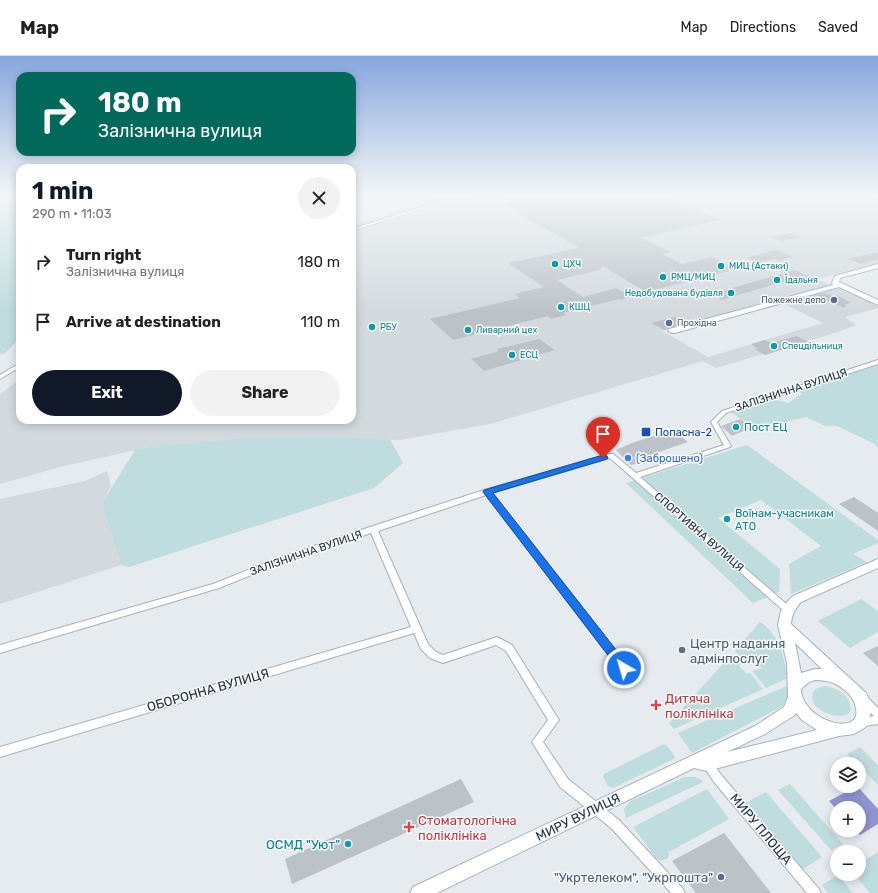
<!DOCTYPE html>
<html lang="en">
<head>
<meta charset="utf-8">
<style>
	:root { --surface:#fff; --page:#f2f2f2; --text:#202124; --muted:#757577; --line:#e0e0e0; --accent:#111827 }
	body { margin:0; font-family:Rubik,sans-serif; background:var(--page); color:var(--text); height:100vh; display:flex; flex-direction:column; font-size:15px; white-space:nowrap }
	* { box-sizing:border-box; margin:0 }
	p { font-size:13px; color:var(--muted) }
	.icon { flex:none; width:22px; height:22px; fill:none; stroke:currentColor; stroke-width:2; stroke-linecap:round; stroke-linejoin:round }
	.map { position:relative; flex:1; overflow:hidden }
	.drawer { position:absolute; left:16px; top:108px; width:340px; height:260px; display:flex; flex-direction:column; background:var(--surface); border-radius:12px; box-shadow:0 2px 10px #0003 }
	.drawer>* { flex:none }
	.banner { position:absolute; left:16px; top:16px; width:340px; height:84px; border-radius:12px; box-shadow:0 2px 10px #0003; background:#00695c; color:#fff; overflow:hidden }
	.buttons { position:absolute; left:830px; top:701px; display:grid; gap:8px }
	.buttons a { display:grid; place-items:center; width:36px; height:36px; border-radius:50%; background:var(--surface); box-shadow:0 2px 10px #0003; font-size:20px }
	.pin { position:absolute; display:grid; place-items:center; width:34px; height:34px; color:#fff; margin:-41px -17px; border-radius:50% 50% 50% 0; rotate:-45deg; box-shadow:0 0 4px #0007 }
	.pin .icon { rotate:45deg }
	.me { position:absolute; width:44px; margin:-22px; rotate:322deg; stroke-linejoin:round; filter:drop-shadow(0 0 3px #0008) }
	.turn { display:flex; align-items:center; gap:14px; height:84px; padding:0 16px; font-size:18px }
	.turn .icon { width:52px; height:52px; stroke-width:2.5 }
	.turn b { display:block; font-size:28px; line-height:34px }
	.round { display:grid; place-items:center; flex:none; width:42px; height:42px; border-radius:21px; background:var(--page) }
	.headline { display:flex; align-items:center; justify-content:space-between; height:68px; padding:0 16px }
	h1 { font-size:24px; font-weight:700; line-height:30px; color:var(--accent) }
	.button { display:flex; gap:8px; margin-top:auto; padding:8px 16px }
	.button a { flex:1; height:46px; border-radius:24px; background:var(--accent); color:#fff; font-size:16px; font-weight:700; line-height:46px; text-align:center }
	.button a+a { background:var(--page); color:var(--text) }
	ul { padding:0; list-style:none }
	li { display:flex; align-items:center; gap:12px; height:60px; padding:0 16px }
	li div { flex:1 }
	li b { display:block; font-size:15px }
	li em { font-style:normal }
	header { display:flex; align-items:center; gap:24px; box-sizing:border-box; height:56px; padding:0 20px; background:var(--surface); border-bottom:1px solid var(--line) }
	header strong { font-size:19px }
	nav { display:flex; gap:22px; margin-inline-start:auto; font-size:14px }
	.map>svg:first-child { display:block }
</style>
</head>
<body>
<header>
<strong>Map</strong>
<nav><a>Map</a><a>Directions</a><a>Saved</a></nav>
</header>
<div class="map">
<svg width="878" height="837" viewBox="0 0 878 837">
	<rect width="100%" height="100%" fill="#e5ebee"/>
	<path fill="#d3dade" d="M 468,140 L 878,140 L 878,208 L 817,223 L 831,229 L 662,275 L 708,301 L 823,267 L 782,247 L 836,231 L 878,250 L 878,252 L 845,261 L 856,269 L 838,276 L 716,312 L 703,305 L 490,368 L 400,384 L 319,381 L 149,391 L 64,410 L 0,428 L 0,338 L 20,323 L 20,364 L 352,364 L 352,177 Z
		M 107,415 L 111,430 L 102,447 L 121,509 L 0,548 L 0,443 L 85,425 Z"/>
	<path fill="#bfdcde" d="M 0,140 L 20,140 L 20,282 L 4,298 L 0,298 Z
		M 446,140 L 457,140 L 352,173 L 352,169 Z
		M 878,309 L 878,392 L 875,388 L 837,370 L 825,370 L 806,361 L 760,372 L 753,371 L 731,356 L 772,343 L 788,347 L 802,338 L 799,335 Z
		M 319,381 L 390,383 L 403,407 L 374,432 L 129,511 L 121,509 L 102,447 L 135,394 L 149,391 L 238,383 Z
		M 747,389 L 878,484 L 878,487 L 853,498 L 867,506 L 791,538 L 789,508 L 821,490 L 761,444 L 718,462 L 780,513 L 779,536 L 753,547 L 626,427 Z
		M 861,543 L 878,555 L 878,576 L 850,592 L 818,565 Z
		M 760,566 C 779,577 784,602 788,622 L 766,632 L 752,615 L 762,612 L 755,604 L 745,607 L 735,595 Z
		M 732,598 L 741,608 L 739,610 L 747,618 L 750,617 L 763,633 L 674,673 L 669,667 Z
		M 789,629 L 789,637 L 783,650 L 692,697 L 678,677 Z
		M 825,630 C 838,632 850,639 851,654 L 848,658 C 834,665 803,651 815,633 Z
		M 664,688 L 667,690 L 675,701 L 674,703 L 613,732 L 608,730 L 603,721 L 604,718 Z
		M 860,691 L 878,709 L 878,729 L 859,710 L 859,708 L 857,708 L 847,698 Z
		M 685,721 L 695,721 L 703,725 L 701,727 L 626,762 L 624,753 L 631,745 Z
		M 790,728 L 843,788 L 831,794 L 778,734 Z
		M 707,733 L 729,763 L 669,796 L 668,802 L 661,805 L 656,802 L 633,771 Z
		M 766,736 L 822,801 L 803,813 L 747,746 Z
		M 878,796 L 878,837 L 870,837 L 854,818 L 859,818 L 859,808 Z
		M 838,819 L 853,837 L 828,837 L 822,829 Z"/>
	<path fill="#9094d0" d="M 857,730 L 878,753 L 878,768 L 860,779 L 855,774 L 859,774 L 859,752 L 837,752 L 837,754 L 829,745 Z"/>
	<path fill="#bbc3c9" d="M 539,140 L 661,140 L 720,164 L 641,182 L 671,196 L 662,198 L 682,208 L 712,201 L 737,213 L 646,236 L 603,210 L 600,214 L 557,224 L 583,241 L 616,232 L 631,241 L 620,244 L 619,243 L 563,257 L 566,259 L 551,263 L 548,260 L 453,284 L 430,263 L 520,242 L 514,238 L 544,231 L 508,207 L 579,192 L 501,147 Z
		M 790,177 L 801,181 L 782,185 L 771,181 Z
		M 776,194 L 793,201 L 779,205 L 774,203 L 757,207 L 746,202 Z
		M 878,196 L 878,203 L 861,208 L 848,203 Z
		M 795,214 L 815,223 L 792,228 L 786,225 L 722,244 L 711,238 Z
		M 825,237 L 833,240 L 836,239 L 851,247 L 846,248 L 844,252 L 815,239 Z
		M 675,261 L 686,267 L 664,274 L 651,267 Z
		M 797,280 L 808,286 L 765,299 L 755,293 L 757,292 L 751,288 L 765,284 L 771,287 Z
		M 539,283 L 555,294 L 484,315 L 471,303 L 499,295 L 497,293 Z
		M 740,363 L 753,371 L 732,380 L 721,370 Z
		M 673,374 L 688,386 L 635,404 L 638,407 L 631,409 L 616,394 L 632,387 Z
		M 854,441 L 878,457 L 878,475 L 839,448 Z
		M 878,590 L 878,610 L 863,597 Z
		M 461,723 L 474,746 L 292,828 L 285,803 Z
		M 724,777 L 771,837 L 696,837 L 672,805 Z"/>
	<g fill="none" stroke-linecap="round" stroke-linejoin="round">
		<g stroke="#a8b0b6" stroke-width="2">
			<path id="street" d="M 457,140 L 462,140 L 352,175 L 352,173 Z
				M 878,304 L 878,308 L 726,357 L 717,366 L 731,390 L 730,391 L 640,421 L 790,551 L 791,553 L 790,555 L 787,556 L 784,555 L 610,402 L 492,437 L 627,609 L 629,612 L 627,615 L 624,616 L 621,615 L 486,439 L 378,475 L 428,588 L 436,596 L 443,599 L 497,581 L 512,589 L 559,664 L 543,686 L 568,723 L 619,764 L 683,833 L 685,837 L 671,837 L 611,772 L 560,731 L 532,686 L 548,664 L 506,595 L 496,589 L 443,607 L 430,602 L 421,593 L 414,577 L 0,701 L 0,691 L 411,571 L 371,477 L 284,506 L 219,532 L 0,597 L 0,589 L 213,528 L 278,502 L 370,471 L 484,434 L 609,398 L 613,398 L 636,417 L 724,389 L 711,366 L 722,355 Z
				M 20,307 L 20,311 L 0,323 L 0,319 Z
				M 864,640 L 867,641 L 878,652 L 878,668 L 864,670 L 860,669 L 859,666 L 860,663 L 874,660 L 861,647 L 859,644 L 861,641 Z
				M 707,703 L 711,705 L 722,720 L 819,833 L 821,837 L 807,837 L 714,726 L 702,708 L 703,705 Z"/>
		</g>
		<g stroke="#a7b3bc" stroke-width="2">
			<path id="secondary" d="M 878,208 L 878,212 L 840,222 L 839,226 L 878,244 L 878,249 L 839,231 L 675,277 L 672,277 L 668,275 L 669,273 L 833,229 L 832,227 L 835,220 Z
				M 878,503 L 878,512 L 801,546 C 795,553 792,558 791,568 L 866,637 L 868,641 L 871,656 L 866,671 L 854,678 L 839,680 L 707,715 L 694,712 L 437,837 L 410,837 L 413,831 L 755,670 L 784,651 L 788,641 L 787,607 L 778,569 L 781,555 L 787,546 L 793,540 ZM 795,587 L 822,613 L 815,613 L 801,617 ZM 815,624 C 829,624 837,627 848,637 C 853,643 855,645 856,653 C 862,681 802,666 801,633 L 809,626 ZM 796,657 L 802,664 L 817,674 L 727,696 L 765,678 L 795,659 Z"/>
		</g>
		<use href="#street" fill="#fff" fill-rule="evenodd"/>
		<use href="#secondary" fill="#fff" fill-rule="evenodd"/>
	</g>
	<linearGradient id="sky" x2="0" y2="1"><stop stop-color="#85a7de"/><stop offset="0.54" stop-color="#f3f6f7"/><stop offset="1" stop-color="#f3f6f7" stop-opacity="0"/></linearGradient>
	<rect width="878" height="257" fill="url(#sky)"/>
	<path fill="#1a73e8" stroke="#114b97" d="M 603,399 L 607,400 L 608,402 L 607,403 L 493,437 L 628,609 L 630,612 L 628,615 L 624,617 L 620,615 L 483,436 L 484,434 Z"/>
	<g fill="#0f9aa8" stroke="#f6f9fa" stroke-width="1.5">
		<circle cx="555" cy="208" r="4"/>
		<circle cx="721" cy="210" r="4"/>
		<circle cx="663" cy="221" r="4"/>
		<circle cx="777" cy="224" r="4"/>
		<circle cx="731" cy="237" r="4"/>
		<circle cx="561" cy="251" r="4"/>
		<circle cx="372" cy="271" r="4"/>
		<circle cx="468" cy="274" r="4"/>
		<circle cx="774" cy="290" r="4"/>
		<circle cx="512" cy="299" r="4"/>
		<circle cx="736" cy="371" r="4"/>
		<circle cx="727" cy="463" r="4"/>
		<circle cx="348" cy="788" r="4"/>
	</g>
	<g fill="#5c6f8a" stroke="#f6f9fa" stroke-width="1.5">
		<circle cx="834" cy="244" r="4"/>
		<circle cx="669" cy="267" r="4"/>
		<circle cx="682" cy="594" r="4"/>
		<circle cx="721" cy="821" r="4"/>
	</g>
	<rect fill="#1a4fb4" stroke="#f6f9fa" stroke-width="1.5" x="641" y="371" width="10" height="10" rx="2"/>
	<circle fill="#3f7fe0" stroke="#f6f9fa" stroke-width="1.5" cx="628" cy="402" r="4"/>
	<g fill="#e0444e" stroke="#f6f9fa" stroke-width="1.5">
		<path d="M654 643h4v4h4v4h-4v4h-4v-4h-4v-4h4z"/>
		<path d="M407 765h4v4h4v4h-4v4h-4v-4h-4v-4h4z"/>
	</g>
	<g text-anchor="middle" dominant-baseline="central" stroke-width="3" stroke-linejoin="round" paint-order="stroke">
		<g font-size="9" fill="#0d838f" stroke="#f6f9fa" text-anchor="start">
			<text x="563" y="208">ЦХЧ</text>
			<text x="729" y="210">МИЦ (Астаки)</text>
			<text x="671" y="221">РМЦ/МИЦ</text>
			<text x="785" y="224">Їдальня</text>
			<text x="723" y="237" text-anchor="end">Недобудована будівля</text>
			<text x="569" y="251">КШЦ</text>
			<text x="380" y="271">РБУ</text>
			<text x="476" y="274">Ливарний цех</text>
			<text x="782" y="290">Спецдільниця</text>
			<text x="520" y="299">ЕСЦ</text>
		</g>
		<g font-size="9" fill="#4e5e75" stroke="#f6f9fa" text-anchor="end">
			<text x="826" y="244">Пожежне депо</text>
			<text x="677" y="267" text-anchor="start">Прохідна</text>
		</g>
		<g font-size="11" fill="#25323f" stroke="#f6f9fa">
			<text transform="translate(791 334) rotate(-18)">ЗАЛІЗНИЧНА ВУЛИЦЯ</text>
			<text transform="translate(699 476) rotate(41)">СПОРТИВНА ВУЛИЦЯ</text>
			<text transform="translate(306 497) rotate(-19)">ЗАЛІЗНИЧНА ВУЛИЦЯ</text>
		</g>
		<g font-size="11" fill="#0d838f" stroke="#f6f9fa" text-anchor="start">
			<text x="744" y="371">Пост ЕЦ</text>
			<text x="735" y="457">Воїнам-учасникам<tspan x="735" dy="13">АТО</tspan></text>
		</g>
		<g font-size="11" fill="#164399" stroke="#f6f9fa" text-anchor="start">
			<text x="655" y="376">Попасна-2</text>
		</g>
		<g font-size="11" fill="#366cbe" stroke="#f6f9fa" text-anchor="start">
			<text x="636" y="402">(Заброшено)</text>
		</g>
		<g font-size="13" fill="#4e5e75" stroke="#f6f9fa" text-anchor="start">
			<text x="690" y="587">Центр надання<tspan x="690" dy="15">адмінпослуг</tspan></text>
			<text x="713" y="821" text-anchor="end">"Укртелеком", "Укрпошта"</text>
		</g>
		<g font-size="13" fill="#25323f" stroke="#f6f9fa">
			<text transform="translate(208 634) rotate(-16)">ОБОРОННА ВУЛИЦЯ</text>
			<text transform="translate(578 761) rotate(-26)">МИРУ ВУЛИЦЯ</text>
			<text transform="translate(761 773) rotate(50)">МИРУ ПЛОЩА</text>
		</g>
		<g font-size="13" fill="#be3a42" stroke="#f6f9fa" text-anchor="start">
			<text x="665" y="642">Дитяча<tspan x="665" dy="15">поліклініка</tspan></text>
			<text x="418" y="764">Стоматологічна<tspan x="418" dy="15">поліклініка</tspan></text>
		</g>
		<g font-size="13" fill="#0d838f" stroke="#f6f9fa" text-anchor="end">
			<text x="340" y="788">ОСМД "Уют"</text>
		</g>
	</g>
</svg>
<div class="buttons">
<a><svg class="icon" aria-label="layers" viewBox="0 0 24 24"><path d="M12 4l9 5-9 5-9-5zM3 14l9 5 9-5"/></svg></a>
<a>+</a>
<a>−</a>
</div>
<div class="pin" style="left:603px;top:402px;background:#d93025"><svg class="icon" aria-label="arrive" viewBox="0 0 24 24"><path d="M6 21V4h12l-3 4 3 4H6"/></svg></div>
<svg class="me" style="left:624px;top:612px" viewBox="-20 -20 40 40"><circle r="17" fill="#1a73e8" stroke="#fff" stroke-width="3"/><path d="M0-11L8 9 0 5-8 9z" fill="#fff"/></svg>
<div class="banner">
<div class="turn"><svg class="icon" aria-label="right" viewBox="0 0 24 24"><path d="M7 20v-9h11M14 6l5 5-5 5"/></svg><div><b>180 m</b>Залізнична вулиця</div></div>
</div>
<section class="drawer">
<div class="headline"><div><h1>1 min</h1><p>290 m · 11:03</p></div><a class="round"><svg class="icon" aria-label="close" viewBox="0 0 24 24"><path d="M6 6l12 12M18 6L6 18"/></svg></a></div>
<ul>
<li><svg class="icon" aria-label="right" viewBox="0 0 24 24"><path d="M7 20v-9h11M14 6l5 5-5 5"/></svg><div><b>Turn right</b><p>Залізнична вулиця</p></div><em>180 m</em></li>
<li><svg class="icon" aria-label="arrive" viewBox="0 0 24 24"><path d="M6 21V4h12l-3 4 3 4H6"/></svg><div><b>Arrive at destination</b></div><em>110 m</em></li>
</ul>
<div class="button"><a>Exit</a><a>Share</a></div>
</section>
</div>
</body>
</html>
